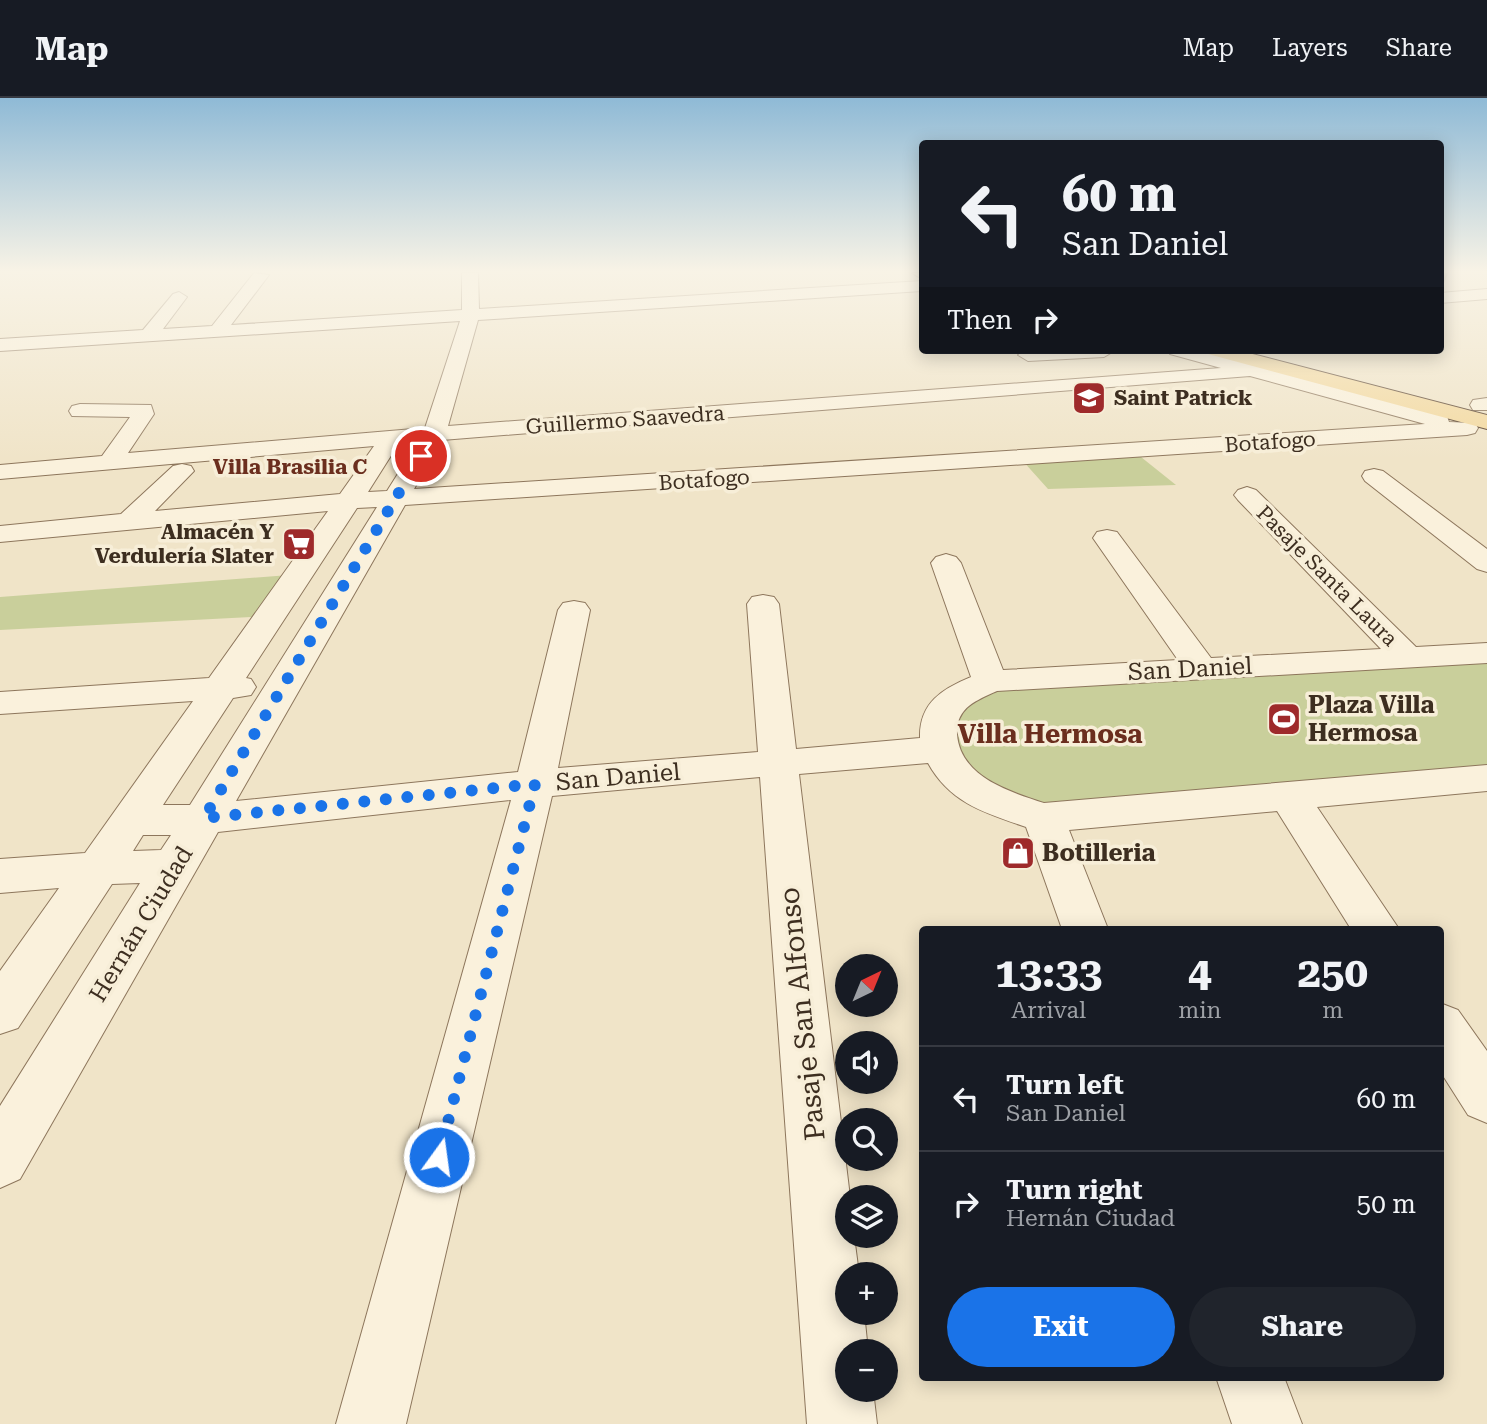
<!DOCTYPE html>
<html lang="en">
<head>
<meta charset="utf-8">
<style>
	:root { --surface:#171b24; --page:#20242c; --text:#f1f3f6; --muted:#9ea1a6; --line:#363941; --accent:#1a73e8 }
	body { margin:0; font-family:"Roboto Serif",serif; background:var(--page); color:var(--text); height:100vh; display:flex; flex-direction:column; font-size:26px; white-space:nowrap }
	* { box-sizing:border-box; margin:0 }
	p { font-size:23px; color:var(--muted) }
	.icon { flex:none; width:38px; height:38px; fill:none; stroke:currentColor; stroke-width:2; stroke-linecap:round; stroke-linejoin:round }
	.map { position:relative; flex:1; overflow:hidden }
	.side { position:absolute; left:919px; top:828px; width:525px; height:455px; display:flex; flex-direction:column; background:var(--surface); border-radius:7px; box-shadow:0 4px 18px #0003 }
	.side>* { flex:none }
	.top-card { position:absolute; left:919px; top:42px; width:525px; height:214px; border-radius:7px; box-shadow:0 4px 18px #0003; background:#171b24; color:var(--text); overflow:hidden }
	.needle { width:46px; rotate:43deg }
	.tools { position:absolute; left:835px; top:856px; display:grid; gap:14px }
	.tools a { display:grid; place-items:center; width:63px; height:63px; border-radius:50%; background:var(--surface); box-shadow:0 4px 18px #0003; font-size:35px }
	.pin { position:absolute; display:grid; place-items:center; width:60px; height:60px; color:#fff; margin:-30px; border:4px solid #fff; border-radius:50%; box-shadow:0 2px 7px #0007 }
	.me { position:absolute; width:77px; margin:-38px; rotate:14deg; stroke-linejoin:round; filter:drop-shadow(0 0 5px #0008) }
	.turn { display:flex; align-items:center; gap:24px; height:147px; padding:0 28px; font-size:32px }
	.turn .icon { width:91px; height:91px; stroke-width:2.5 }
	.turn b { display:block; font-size:49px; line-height:60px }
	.then { display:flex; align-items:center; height:66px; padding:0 28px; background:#0003; gap:14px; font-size:26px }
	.eta { display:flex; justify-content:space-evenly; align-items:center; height:119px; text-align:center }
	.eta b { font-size:42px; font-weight:700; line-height:49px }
	.primary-button { display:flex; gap:14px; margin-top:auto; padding:14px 28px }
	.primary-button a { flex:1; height:80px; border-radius:42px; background:var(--accent); color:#fff; font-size:28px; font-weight:700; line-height:80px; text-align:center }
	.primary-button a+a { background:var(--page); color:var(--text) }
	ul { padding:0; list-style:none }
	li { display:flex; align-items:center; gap:21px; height:105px; padding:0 28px; border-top:2px solid var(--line) }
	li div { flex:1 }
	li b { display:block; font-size:26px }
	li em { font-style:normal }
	header { display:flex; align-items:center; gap:42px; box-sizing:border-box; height:98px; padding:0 35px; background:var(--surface); border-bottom:2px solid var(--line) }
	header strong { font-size:33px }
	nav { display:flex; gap:38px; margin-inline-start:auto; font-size:24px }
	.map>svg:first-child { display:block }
</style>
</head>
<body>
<header>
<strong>Map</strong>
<nav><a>Map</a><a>Layers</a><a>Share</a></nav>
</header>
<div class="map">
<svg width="1487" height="1326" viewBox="0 0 1487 1326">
	<rect width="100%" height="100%" fill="#f0e4c8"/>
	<path fill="#c9cf9b" d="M 1136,355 L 1176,387 L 1048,391 L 1022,362 Z
		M 302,476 L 273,518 L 0,532 L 0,499 Z
		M 1487,555 L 1487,680 L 1043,720 L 953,675 L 955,599 L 990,583 Z"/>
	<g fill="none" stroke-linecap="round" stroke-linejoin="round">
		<g stroke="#8d765c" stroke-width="2">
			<path id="minor" d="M 254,175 L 269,177 L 231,227 L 462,212 L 462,175 L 478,175 L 479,211 L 922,183 L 922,193 L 478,222 L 448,328 L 1221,270 L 1170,256 L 1168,252 L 1199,252 L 1447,318 L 1449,324 L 1475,325 L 1478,330 L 1475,335 L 1467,337 L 405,407 L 236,703 L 518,674 L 558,512 L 563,505 L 574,503 L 585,505 L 590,512 L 558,670 L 758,654 L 747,506 L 752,499 L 763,497 L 774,499 L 779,506 L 796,651 L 920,640 C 919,605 942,591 971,579 L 931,465 L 936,459 L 946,456 L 956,459 L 961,465 L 1003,572 L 1178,562 L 1093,440 L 1097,434 L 1107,432 L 1117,434 L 1211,560 L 1381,551 L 1238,402 L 1234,397 L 1238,392 L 1247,389 L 1256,392 L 1416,549 L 1487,545 L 1487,565 L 997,593 C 975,603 956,610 957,636 C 960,679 1010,694 1044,705 L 1487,667 L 1487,693 L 1317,709 L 1399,831 L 1351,831 L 1277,713 L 1069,732 L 1108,831 L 1062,831 L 1026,729 C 985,715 950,705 928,665 L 799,676 L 850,1099 L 847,1099 L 847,1138 L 854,1138 L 859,1176 L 847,1176 L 847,1214 L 864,1214 L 868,1253 L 847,1253 L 847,1292 L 873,1292 L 877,1326 L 807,1326 L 760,679 L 552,698 L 406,1326 L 336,1326 L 511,702 L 218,734 L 20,1081 L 0,1090 L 0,1008 L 140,785 L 112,786 L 18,930 L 0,936 L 0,873 L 59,790 L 0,795 L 0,761 L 85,755 L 193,603 L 0,616 L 0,594 L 209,580 L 328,413 L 0,444 L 0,428 L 121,416 L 173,368 L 182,366 L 191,368 L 194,373 L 155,413 L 340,396 L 374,348 L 0,381 L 0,367 L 102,358 L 130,319 L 72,318 L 69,313 L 72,308 L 80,306 L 151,307 L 154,316 L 128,355 L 425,330 L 460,223 L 0,253 L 0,241 L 143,232 L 173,196 L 179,194 L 187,199 L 163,231 L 212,228 ZM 1250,278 L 1425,326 L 414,391 L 442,342 ZM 418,344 L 387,393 L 368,394 L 399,345 ZM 377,409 L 190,707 L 163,707 L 233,600 L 251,597 L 256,589 L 251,581 L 246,580 L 357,410 ZM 143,737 L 171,737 L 161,752 L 133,753 Z
				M 1487,191 L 1487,201 L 1440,205 L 1440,195 Z
				M 1025,252 L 1113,252 L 1114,253 L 1104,259 L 1028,263 L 1018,257 Z
				M 1487,300 L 1487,312 L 1473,312 L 1470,307 L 1473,302 Z
				M 1374,371 L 1383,373 L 1487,451 L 1487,474 L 1477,471 L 1365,383 L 1362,378 L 1365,373 Z
				M 1440,905 L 1458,912 L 1487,953 L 1487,1025 L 1468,1017 L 1440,973 Z
				M 1216,1279 L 1284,1279 L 1302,1326 L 1232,1326 Z"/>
		</g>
		<g stroke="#5b4430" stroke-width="2">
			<path id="major" d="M 912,175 L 922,175 L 922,181 Z
				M 1206,252 L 1237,252 L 1487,317 L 1487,331 L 1208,256 Z"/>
		</g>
		<use href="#minor" fill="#faf1dc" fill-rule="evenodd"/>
		<use href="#major" fill="#f3d9a0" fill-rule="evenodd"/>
	</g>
	<path fill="#916f58" d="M 1440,175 L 1448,175 L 1443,188 L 1440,188 Z"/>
	<linearGradient id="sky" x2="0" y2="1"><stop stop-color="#8fbad6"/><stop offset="0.48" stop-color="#f8f3e6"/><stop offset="1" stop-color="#f8f3e6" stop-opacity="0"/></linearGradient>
	<rect width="1487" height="361" fill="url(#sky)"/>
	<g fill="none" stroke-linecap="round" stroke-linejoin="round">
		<path stroke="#1a73e8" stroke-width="12" stroke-dasharray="0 21.6" d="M 421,358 L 204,720 L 535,686 L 439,1059"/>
	</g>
	<defs>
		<g id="school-square" transform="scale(1.75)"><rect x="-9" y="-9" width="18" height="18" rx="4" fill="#9e2a2b" stroke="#f7eed8"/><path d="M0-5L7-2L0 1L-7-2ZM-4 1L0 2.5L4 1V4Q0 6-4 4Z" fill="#fff"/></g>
		<g id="supermarket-square" transform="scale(1.75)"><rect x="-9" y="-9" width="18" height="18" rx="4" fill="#9e2a2b" stroke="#f7eed8"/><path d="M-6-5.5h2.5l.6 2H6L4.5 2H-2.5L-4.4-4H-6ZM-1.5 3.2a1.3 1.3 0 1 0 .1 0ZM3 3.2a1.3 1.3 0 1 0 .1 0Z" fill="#fff"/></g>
		<g id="stadium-square" transform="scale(1.75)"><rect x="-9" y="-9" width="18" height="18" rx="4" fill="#9e2a2b" stroke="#f7eed8"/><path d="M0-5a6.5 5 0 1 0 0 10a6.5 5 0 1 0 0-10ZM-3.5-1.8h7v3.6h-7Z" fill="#fff"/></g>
		<g id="shop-square" transform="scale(1.75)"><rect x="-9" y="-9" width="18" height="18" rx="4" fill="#9e2a2b" stroke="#f7eed8"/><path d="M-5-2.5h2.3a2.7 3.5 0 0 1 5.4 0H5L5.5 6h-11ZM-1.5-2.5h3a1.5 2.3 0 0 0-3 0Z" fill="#fff"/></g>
	</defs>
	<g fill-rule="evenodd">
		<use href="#school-square" x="1089" y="300"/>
		<use href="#supermarket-square" x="299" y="446"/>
		<use href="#stadium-square" x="1284" y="621"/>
		<use href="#shop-square" x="1018" y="755"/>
	</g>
	<g text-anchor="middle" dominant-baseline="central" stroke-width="7" stroke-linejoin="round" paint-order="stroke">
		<g font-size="21" font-weight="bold" fill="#3d2e20" stroke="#f7eed8" text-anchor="start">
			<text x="1114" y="300">Saint Patrick</text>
			<text x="274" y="434" text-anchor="end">Almacén Y<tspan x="274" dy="24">Verdulería Slater</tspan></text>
		</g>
		<g font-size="21" fill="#3d2e20" stroke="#f7eed8">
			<text transform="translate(625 322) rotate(-4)">Guillermo Saavedra</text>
			<text transform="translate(1270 344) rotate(-4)">Botafogo</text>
			<text transform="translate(704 382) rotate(-4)">Botafogo</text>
			<text transform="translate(1327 478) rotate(45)">Pasaje Santa Laura</text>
		</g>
		<g font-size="21" font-weight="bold" fill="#6b2e1e" stroke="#f7eed8">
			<text x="290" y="369">Villa Brasilia C</text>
		</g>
		<g font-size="24" fill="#3d2e20" stroke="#f7eed8">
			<text transform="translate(1190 571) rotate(-3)">San Daniel</text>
			<text transform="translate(618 679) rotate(-5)">San Daniel</text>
			<text transform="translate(141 826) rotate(-59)">Hernán Ciudad</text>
		</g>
		<g font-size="24" font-weight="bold" fill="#3d2e20" stroke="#f7eed8" text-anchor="start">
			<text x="1308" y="607">Plaza Villa<tspan x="1308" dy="28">Hermosa</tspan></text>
			<text x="1042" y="755">Botilleria</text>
		</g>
		<g font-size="26" font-weight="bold" fill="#6b2e1e" stroke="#f7eed8">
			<text x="1050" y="636">Villa Hermosa</text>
		</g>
		<g font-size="28" fill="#3d2e20" stroke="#f7eed8">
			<text transform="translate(802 916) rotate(-96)">Pasaje San Alfonso</text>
		</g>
	</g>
</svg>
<div class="tools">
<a><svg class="needle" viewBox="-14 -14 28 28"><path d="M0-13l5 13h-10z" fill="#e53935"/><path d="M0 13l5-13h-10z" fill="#9ea1a6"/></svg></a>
<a><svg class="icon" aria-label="sound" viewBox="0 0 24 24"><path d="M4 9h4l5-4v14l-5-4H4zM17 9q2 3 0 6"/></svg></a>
<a><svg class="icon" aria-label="search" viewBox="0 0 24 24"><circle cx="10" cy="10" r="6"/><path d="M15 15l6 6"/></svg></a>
<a><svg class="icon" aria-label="layers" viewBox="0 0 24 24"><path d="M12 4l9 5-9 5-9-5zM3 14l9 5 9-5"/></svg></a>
<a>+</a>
<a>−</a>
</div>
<div class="pin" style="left:421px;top:358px;background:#d93025"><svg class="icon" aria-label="arrive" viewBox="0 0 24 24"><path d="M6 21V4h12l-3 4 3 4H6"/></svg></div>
<svg class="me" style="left:439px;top:1059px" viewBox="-20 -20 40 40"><circle r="17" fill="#1a73e8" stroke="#fff" stroke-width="3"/><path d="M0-11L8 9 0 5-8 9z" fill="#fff"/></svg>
<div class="top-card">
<div class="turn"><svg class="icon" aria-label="left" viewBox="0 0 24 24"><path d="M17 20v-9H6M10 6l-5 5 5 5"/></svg><div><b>60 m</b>San Daniel</div></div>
<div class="then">Then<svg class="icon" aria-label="right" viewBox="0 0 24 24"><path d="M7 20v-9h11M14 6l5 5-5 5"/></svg></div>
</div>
<section class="side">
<div class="eta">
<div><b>13:33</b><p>Arrival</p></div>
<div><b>4</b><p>min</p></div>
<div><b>250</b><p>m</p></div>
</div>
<ul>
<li><svg class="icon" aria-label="left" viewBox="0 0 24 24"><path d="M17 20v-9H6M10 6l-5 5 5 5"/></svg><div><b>Turn left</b><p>San Daniel</p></div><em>60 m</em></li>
<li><svg class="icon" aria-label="right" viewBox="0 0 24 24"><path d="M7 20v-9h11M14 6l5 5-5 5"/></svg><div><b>Turn right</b><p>Hernán Ciudad</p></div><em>50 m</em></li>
</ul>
<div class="primary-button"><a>Exit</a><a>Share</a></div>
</section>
</div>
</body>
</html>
